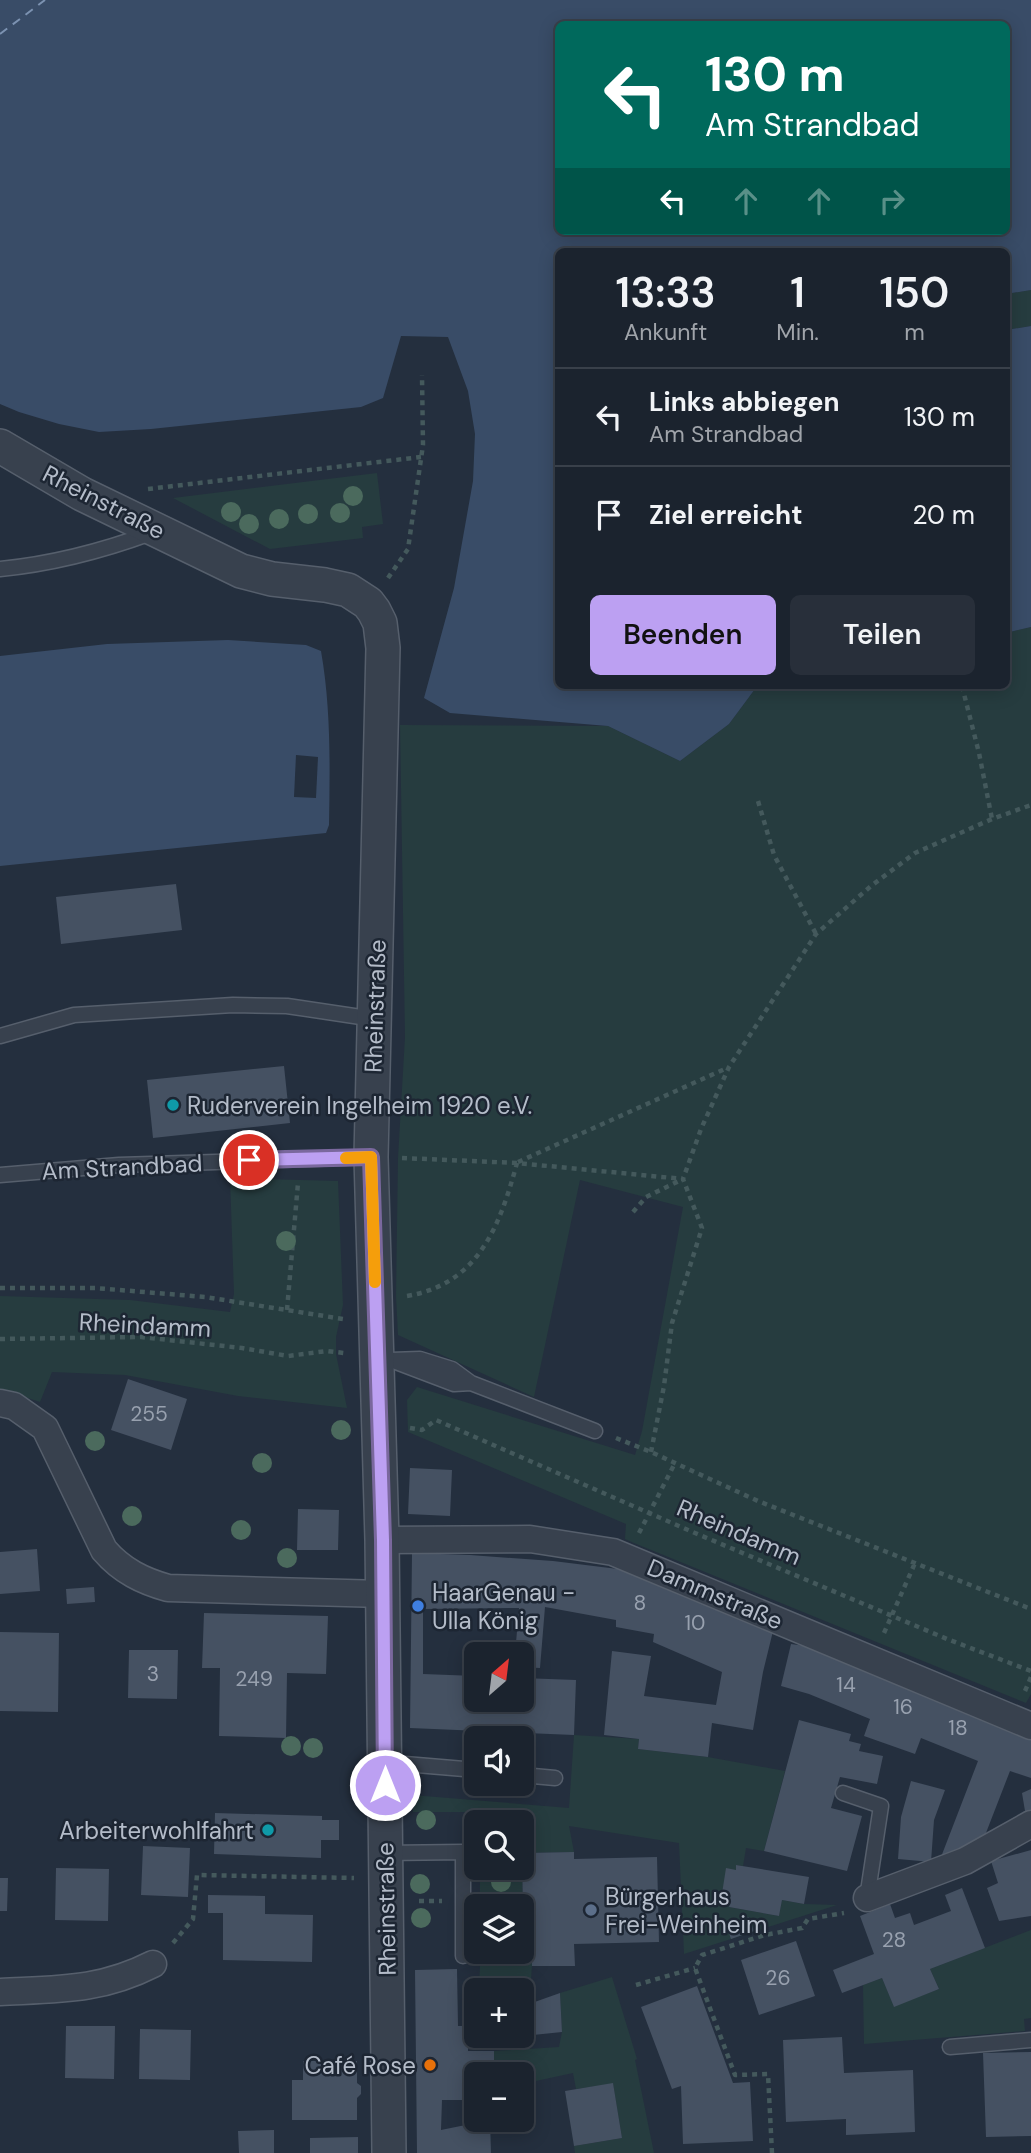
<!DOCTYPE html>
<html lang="de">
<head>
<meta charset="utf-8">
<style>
	:root { --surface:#1b232e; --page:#282f3a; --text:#f1f3f6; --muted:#a0a4aa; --line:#39404a; --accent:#bca0f2 }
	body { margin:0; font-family:"DM Sans",sans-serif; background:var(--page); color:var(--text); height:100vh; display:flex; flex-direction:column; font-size:26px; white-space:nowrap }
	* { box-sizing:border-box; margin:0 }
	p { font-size:23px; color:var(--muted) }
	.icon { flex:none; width:38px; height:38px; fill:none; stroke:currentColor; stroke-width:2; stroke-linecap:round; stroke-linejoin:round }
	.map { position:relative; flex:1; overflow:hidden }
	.details { position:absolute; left:555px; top:248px; width:455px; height:441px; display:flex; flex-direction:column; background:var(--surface); border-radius:10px; box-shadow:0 4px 18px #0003,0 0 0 2px var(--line) }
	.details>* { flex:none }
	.banner { position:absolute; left:555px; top:21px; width:455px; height:214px; border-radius:10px; box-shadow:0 4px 18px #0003,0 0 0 2px var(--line); background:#00695c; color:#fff; overflow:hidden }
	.needle { width:46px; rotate:28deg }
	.fabs { position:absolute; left:464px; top:1642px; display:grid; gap:14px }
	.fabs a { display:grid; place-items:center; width:70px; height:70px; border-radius:10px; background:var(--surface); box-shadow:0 4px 18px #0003,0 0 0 2px var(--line); font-size:35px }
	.pin { position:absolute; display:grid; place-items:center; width:60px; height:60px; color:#fff; margin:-30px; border:4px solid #fff; border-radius:50%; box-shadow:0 2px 7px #0007 }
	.me { position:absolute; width:77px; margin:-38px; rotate:0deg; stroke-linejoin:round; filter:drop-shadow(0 0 5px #0008) }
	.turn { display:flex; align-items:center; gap:24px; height:147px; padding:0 35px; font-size:32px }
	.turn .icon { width:91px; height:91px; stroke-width:2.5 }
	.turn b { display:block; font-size:49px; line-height:60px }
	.lanes { display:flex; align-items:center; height:66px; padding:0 35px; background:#0003; justify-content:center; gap:35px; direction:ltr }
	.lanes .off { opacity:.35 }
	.eta { display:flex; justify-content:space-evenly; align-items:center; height:119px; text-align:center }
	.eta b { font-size:42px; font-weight:600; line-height:49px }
	.primary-button { display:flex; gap:14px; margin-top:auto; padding:14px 35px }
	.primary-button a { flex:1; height:80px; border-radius:10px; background:var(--accent); color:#111; font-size:28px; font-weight:600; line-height:80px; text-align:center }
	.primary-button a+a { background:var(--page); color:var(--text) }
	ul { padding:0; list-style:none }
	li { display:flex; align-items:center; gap:21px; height:98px; padding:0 35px; border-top:2px solid var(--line) }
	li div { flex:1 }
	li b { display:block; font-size:26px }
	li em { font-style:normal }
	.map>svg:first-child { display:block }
</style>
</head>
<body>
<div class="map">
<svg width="1031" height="2153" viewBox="0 0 1031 2153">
	<rect width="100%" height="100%" fill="#242f3e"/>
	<path fill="#263c3f" d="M 1031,290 L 1031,326 L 1006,330 L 1006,294 Z
		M 377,473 L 383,524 L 362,527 L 363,538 L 270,549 L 173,498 Z
		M 1031,627 L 1031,1694 L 1026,1703 L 634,1543 L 625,1539 L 626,1524 L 408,1432 L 407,1400 L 417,1387 L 635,1455 L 642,1431 L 683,1207 L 580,1180 L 534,1397 L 398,1335 L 396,1296 L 398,1158 L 405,1037 L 400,725 L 608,726 L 680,761 L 729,724 L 755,689 L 769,686 L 1006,686 L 1006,633 Z
		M 230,1178 L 338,1181 L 343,1305 L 336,1337 L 336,1354 L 347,1408 L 238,1396 L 125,1375 L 52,1372 L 40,1402 L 0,1389 L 0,1296 L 130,1300 L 230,1312 L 234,1294 Z
		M 574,1735 L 639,1739 L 638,1749 L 708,1757 L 785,1771 L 764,1851 L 746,1848 L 743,1866 L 737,1865 L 729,1907 L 779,1916 L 782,1900 L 804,1904 L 837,1905 L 684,1954 L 679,1843 L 569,1826 L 574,1852 L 522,1853 L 523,1918 L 531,1918 L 532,1966 L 529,2004 L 522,2006 L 522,1990 L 479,1990 L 480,1965 L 513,1966 L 514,1951 L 522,1951 L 522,1906 L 480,1906 L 480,1872 L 513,1873 L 514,1867 L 522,1867 L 522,1822 L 492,1822 L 492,1812 L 413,1812 L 412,1795 L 569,1808 Z
		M 1031,1930 L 1031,2018 L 1024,2019 L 1025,2031 L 864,2044 L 863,1985 L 882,1978 L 894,2006 L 939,1989 L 930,1969 Z
		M 612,1977 L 637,2059 L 635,2060 L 654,2153 L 575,2153 L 574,2146 L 622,2138 L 613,2084 L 576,2089 L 573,2073 L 522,2084 L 522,2074 L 494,2074 L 494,2051 L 559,2047 L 562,2032 L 560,1993 Z"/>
	<path fill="#394c67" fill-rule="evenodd" d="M 0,0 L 1031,0 L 1031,290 L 1006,294 L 1006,252 L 558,252 L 558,686 L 769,686 L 755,689 L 729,724 L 680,761 L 608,726 L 450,713 L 424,698 L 454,588 L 473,481 L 475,434 L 468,391 L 448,337 L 401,336 L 383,398 L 361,407 L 151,429 L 99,432 L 59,424 L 19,412 L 0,404 ZM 558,24 L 1006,24 L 1006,231 L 558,231 Z
		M 1031,326 L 1031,627 L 1006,633 L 1006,330 Z
		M 228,640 L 306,645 L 321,651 C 331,708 330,766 329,825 L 326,833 L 0,866 L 0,656 L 107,644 Z"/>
	<path fill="#242f3e" d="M 296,755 L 318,757 L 316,798 L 294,797 Z"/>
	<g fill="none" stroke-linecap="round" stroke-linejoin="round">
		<path stroke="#7c92b1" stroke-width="2" stroke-dasharray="9 7" stroke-linecap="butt" d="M 0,34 L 45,0"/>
	</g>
	<path fill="#455162" d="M 176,884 L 182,930 L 61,944 L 56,897 Z
		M 284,1066 L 290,1123 L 153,1138 L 147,1080 Z
		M 128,1379 L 187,1399 L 171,1450 L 111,1430 Z
		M 410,1468 L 452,1470 L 450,1516 L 408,1514 Z
		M 298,1509 L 339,1510 L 338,1550 L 297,1550 Z
		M 37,1549 L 40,1591 L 0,1594 L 0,1552 Z
		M 412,1553 L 470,1555 L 553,1561 L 626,1570 L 774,1627 L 763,1672 L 753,1730 L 712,1723 L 708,1757 L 638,1749 L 639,1739 L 604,1735 L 612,1651 L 651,1656 L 644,1696 L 716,1705 L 722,1672 L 653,1642 L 654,1634 L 616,1627 L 616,1620 L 545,1607 L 540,1668 L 522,1667 L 522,1654 L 515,1654 L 519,1608 L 423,1609 L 423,1674 L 476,1676 L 476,1699 L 522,1699 L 522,1678 L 576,1680 L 574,1735 L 410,1728 Z
		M 94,1587 L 95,1602 L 67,1604 L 66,1589 Z
		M 204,1613 L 328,1616 L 326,1674 L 287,1673 L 286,1738 L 219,1736 L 220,1668 L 202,1668 Z
		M 0,1632 L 59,1633 L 58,1712 L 0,1711 Z
		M 791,1644 L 819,1648 L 1031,1736 L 1031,1778 L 1010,1771 L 984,1838 L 941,1857 L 978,1761 L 921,1738 L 915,1754 L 864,1736 L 870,1719 L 809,1694 L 781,1686 Z
		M 129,1650 L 178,1650 L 177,1699 L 128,1698 Z
		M 799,1720 L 851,1734 L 849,1741 L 861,1744 L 859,1751 L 883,1756 L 877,1784 L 840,1777 L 831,1808 L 862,1816 L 847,1871 L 764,1851 Z
		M 911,1781 L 945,1790 L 934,1820 L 931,1862 L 898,1859 L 901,1817 Z
		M 1031,1789 L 1031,1814 L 1026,1817 L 1022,1793 Z
		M 215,1813 L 322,1816 L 322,1820 L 339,1820 L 339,1840 L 321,1840 L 321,1858 L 214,1854 Z
		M 143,1846 L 190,1848 L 188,1897 L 141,1895 Z
		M 1031,1850 L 1031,1916 L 999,1921 L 987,1888 L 998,1883 L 991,1861 Z
		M 574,1852 L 574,1859 L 657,1857 L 659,1942 L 574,1944 L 575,1966 L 532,1966 L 531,1918 L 523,1918 L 522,1853 Z
		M 736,1865 L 809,1877 L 804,1904 L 782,1900 L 779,1916 L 729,1907 L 730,1902 L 721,1900 L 726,1868 L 736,1870 Z
		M 56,1868 L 109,1869 L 108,1921 L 55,1920 Z
		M 0,1878 L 8,1878 L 7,1911 L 0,1911 Z
		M 962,1888 L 985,1948 L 930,1969 L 939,1989 L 894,2007 L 882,1978 L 842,1993 L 833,1970 L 874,1954 L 860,1916 L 890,1904 L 895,1918 L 910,1913 L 914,1925 L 951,1911 L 945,1895 Z
		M 208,1895 L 265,1896 L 265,1914 L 313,1915 L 312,1962 L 223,1960 L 223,1913 L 208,1913 Z
		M 749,1917 L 754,1931 L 731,1939 L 726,1925 Z
		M 796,1941 L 815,1996 L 759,2015 L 741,1960 Z
		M 457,1969 L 458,2026 L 468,2026 L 468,2051 L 494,2051 L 494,2074 L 476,2074 L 476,2077 L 468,2078 L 468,2100 L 442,2100 L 441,2130 L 490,2120 L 491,2153 L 417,2153 L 415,1970 Z
		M 697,1986 L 733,2083 L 750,2082 L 753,2141 L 683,2144 L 681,2086 L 672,2089 L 641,2007 Z
		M 560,1993 L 562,2032 L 533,2035 L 529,2004 Z
		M 66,2026 L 115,2026 L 114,2079 L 65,2078 Z
		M 140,2029 L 191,2030 L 190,2080 L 139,2079 Z
		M 842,2037 L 844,2073 L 913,2070 L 915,2132 L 846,2135 L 846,2119 L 786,2122 L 783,2040 Z
		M 1031,2052 L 1031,2136 L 986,2137 L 983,2053 Z
		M 303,2061 L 357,2061 L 357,2083 L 361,2086 L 361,2094 L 357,2098 L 357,2120 L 292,2120 L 292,2080 L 303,2080 Z
		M 613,2083 L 622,2138 L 574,2146 L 565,2091 Z
		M 274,2130 L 274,2153 L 239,2153 L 238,2131 Z
		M 358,2137 L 358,2153 L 310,2153 L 310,2138 Z"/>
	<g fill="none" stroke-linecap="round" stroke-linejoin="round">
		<g stroke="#565f6c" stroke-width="17">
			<path id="service" d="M 0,569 C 52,564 102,551 151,533
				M 0,1036 L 74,1015 L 233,1005 L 287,1006 L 374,1019
				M 0,1175 L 119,1165 L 371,1157
				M 391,1360 L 420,1359 L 452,1369 L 471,1383 L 595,1431
				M 396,1362 L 454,1384 L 471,1383
				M 405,1764 L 476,1770
				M 522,1775 L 555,1778
				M 843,1793 L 881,1806 L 867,1898
				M 385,1853 L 463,1852 L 463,1956
				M 950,2047 L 1031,2040"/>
		</g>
		<g stroke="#565f6c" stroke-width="29">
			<path id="minor" d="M 0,1403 L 14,1406 L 45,1428 L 104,1550 C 122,1571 143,1581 168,1588 L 383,1594
				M 382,1540 L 530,1539 L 613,1552 L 1031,1726
				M 867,1898 L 965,1861 L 1031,1824
				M 0,1992 C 58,1989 100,1991 153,1964"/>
		</g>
		<g stroke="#565f6c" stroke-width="36">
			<path id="tertiary" d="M 0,446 L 82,494 L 241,571 L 272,579 L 325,585 L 348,590 L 368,603 L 374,611 L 380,623 L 383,648 L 371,1157 L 382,1540 L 389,2153"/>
		</g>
		<path stroke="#44595c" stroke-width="4.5" stroke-dasharray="5 5" stroke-linecap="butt" d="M 148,489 L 421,457
			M 388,578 L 408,549 L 423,445 L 422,375
			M 962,686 L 979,753 L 992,819
			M 758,801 L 774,855 L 816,934
			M 402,1158 L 517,1163 L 683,1179
			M 518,1162 L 727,1068
			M 633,1212 L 646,1197 L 683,1179
			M 0,1288 L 95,1288 L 205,1297 L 343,1319
			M 407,1296 C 479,1284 500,1225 517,1163
			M 287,1310 L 298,1183
			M 0,1339 L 141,1337 L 242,1348 L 288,1356 L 327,1351 L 344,1353
			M 410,1428 L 422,1430 L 436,1420 L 695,1533 L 947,1639 L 1031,1671
			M 616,1438 L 651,1452 L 758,1501 L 1031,1609
			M 651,1452 L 664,1386 L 672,1323 L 702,1228 L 683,1179 L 701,1129 L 729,1067 L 816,934 L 871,886 L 915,853 L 992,819 L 1031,805
			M 639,1533 L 675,1463
			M 884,1633 L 915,1563
			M 1025,1691 L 1031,1677
			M 485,1900 L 523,1901
			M 419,1901 L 442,1901
			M 173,1943 L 193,1919 L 197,1875 L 354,1878
			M 636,1985 L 695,1968
			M 772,2153 L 768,2074 L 735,2075 L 695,1968 L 702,1955 L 765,1935 L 802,1928 L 808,1919 L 844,1913"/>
		<use href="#service" stroke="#38414e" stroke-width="14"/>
		<use href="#minor" stroke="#38414e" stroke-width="26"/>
		<use href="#tertiary" stroke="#38414e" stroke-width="33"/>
	</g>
	<g fill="#4b6a5d">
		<circle cx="353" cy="496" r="10"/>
		<circle cx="231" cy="512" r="10"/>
		<circle cx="340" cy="513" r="10"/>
		<circle cx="308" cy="514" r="10"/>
		<circle cx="279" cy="519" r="10"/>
		<circle cx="249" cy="524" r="10"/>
		<circle cx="286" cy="1241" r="10"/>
		<circle cx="341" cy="1430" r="10"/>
		<circle cx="95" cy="1441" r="10"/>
		<circle cx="262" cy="1463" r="10"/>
		<circle cx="132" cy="1516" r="10"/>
		<circle cx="241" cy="1530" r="10"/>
		<circle cx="287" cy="1558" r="10"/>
		<circle cx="291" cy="1746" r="10"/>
		<circle cx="313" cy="1748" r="10"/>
		<circle cx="426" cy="1820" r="10"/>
		<circle cx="501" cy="1882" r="10"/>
		<circle cx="420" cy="1884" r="10"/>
		<circle cx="421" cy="1918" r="10"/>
	</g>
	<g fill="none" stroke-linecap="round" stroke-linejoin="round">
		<g stroke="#7a689d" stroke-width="18">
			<path id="route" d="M 249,1160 L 371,1157 L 383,1540 L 385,1785"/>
		</g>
		<use href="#route" stroke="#bca0f2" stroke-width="12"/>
		<path stroke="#f59e0b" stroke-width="12" d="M 346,1158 L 371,1157 L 375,1282"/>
	</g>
	<g fill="#0f9aa8" stroke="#1d2633" stroke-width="2.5">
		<circle cx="173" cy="1105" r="7"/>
		<circle cx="268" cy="1830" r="7"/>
	</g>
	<circle fill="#3f7fe0" stroke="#1d2633" stroke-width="2.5" cx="418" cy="1606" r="7"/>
	<circle fill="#5c6f8a" stroke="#1d2633" stroke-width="2.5" cx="591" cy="1910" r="7"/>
	<circle fill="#e8710a" stroke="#1d2633" stroke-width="2.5" cx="430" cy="2065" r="7"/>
	<g text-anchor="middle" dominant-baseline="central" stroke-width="5" stroke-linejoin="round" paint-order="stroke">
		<g font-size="21" fill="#98a1af">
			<text x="149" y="1414">255</text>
			<text x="640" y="1603">8</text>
			<text x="695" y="1623">10</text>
			<text x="153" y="1674">3</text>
			<text x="254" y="1679">249</text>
			<text x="846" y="1685">14</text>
			<text x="903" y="1707">16</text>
			<text x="958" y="1728">18</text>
			<text x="894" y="1940">28</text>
			<text x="778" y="1978">26</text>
		</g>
		<g font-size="24" fill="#b4bcc9" stroke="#1d2633">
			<text transform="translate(104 502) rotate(27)">Rheinstraße</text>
			<text transform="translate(375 1006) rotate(-88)">Rheinstraße</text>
			<text transform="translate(122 1167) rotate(-3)">Am Strandbad</text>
			<text transform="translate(145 1325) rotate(3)">Rheindamm</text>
			<text transform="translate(739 1532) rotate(23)">Rheindamm</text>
			<text transform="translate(715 1594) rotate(23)">Dammstraße</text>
			<text transform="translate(386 1909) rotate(-91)">Rheinstraße</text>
		</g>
		<g font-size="24" fill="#b4bcc9" stroke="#1d2633" text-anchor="start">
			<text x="187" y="1105">Ruderverein Ingelheim 1920 e.V.</text>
			<text x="432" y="1592">HaarGenau -<tspan x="432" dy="28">Ulla König</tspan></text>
			<text x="254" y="1830" text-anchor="end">Arbeiterwohlfahrt</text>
			<text x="605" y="1896">Bürgerhaus<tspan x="605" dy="28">Frei-Weinheim</tspan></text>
			<text x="416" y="2065" text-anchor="end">Café Rose</text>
		</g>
	</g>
</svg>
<div class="fabs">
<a><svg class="needle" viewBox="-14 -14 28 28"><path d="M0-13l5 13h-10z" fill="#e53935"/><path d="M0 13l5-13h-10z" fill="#a0a4aa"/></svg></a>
<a><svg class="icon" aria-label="sound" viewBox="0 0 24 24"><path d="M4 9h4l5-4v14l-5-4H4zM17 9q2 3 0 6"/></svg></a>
<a><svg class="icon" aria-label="search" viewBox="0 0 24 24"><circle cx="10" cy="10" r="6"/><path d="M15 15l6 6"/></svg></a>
<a><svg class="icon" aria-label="layers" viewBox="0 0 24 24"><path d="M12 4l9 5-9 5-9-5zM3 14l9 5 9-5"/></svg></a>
<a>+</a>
<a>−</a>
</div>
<div class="pin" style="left:249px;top:1160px;background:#d93025"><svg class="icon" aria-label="arrive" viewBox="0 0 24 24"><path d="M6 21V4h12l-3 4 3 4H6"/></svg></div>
<svg class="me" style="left:385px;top:1785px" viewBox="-20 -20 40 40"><circle r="17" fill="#bca0f2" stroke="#fff" stroke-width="3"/><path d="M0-11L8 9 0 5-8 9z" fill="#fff"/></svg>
<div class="banner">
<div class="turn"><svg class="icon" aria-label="left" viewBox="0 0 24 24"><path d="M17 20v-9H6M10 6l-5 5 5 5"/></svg><div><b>130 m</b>Am Strandbad</div></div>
<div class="lanes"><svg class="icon" aria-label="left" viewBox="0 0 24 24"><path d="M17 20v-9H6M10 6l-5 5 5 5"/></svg><svg class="icon off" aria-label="ahead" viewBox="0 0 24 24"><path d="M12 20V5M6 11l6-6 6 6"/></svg><svg class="icon off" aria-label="ahead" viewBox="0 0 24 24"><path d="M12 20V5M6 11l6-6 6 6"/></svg><svg class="icon off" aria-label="right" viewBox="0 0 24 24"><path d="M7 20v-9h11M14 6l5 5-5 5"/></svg></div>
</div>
<section class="details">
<div class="eta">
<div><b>13:33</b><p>Ankunft</p></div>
<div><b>1</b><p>Min.</p></div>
<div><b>150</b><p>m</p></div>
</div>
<ul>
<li><svg class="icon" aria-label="left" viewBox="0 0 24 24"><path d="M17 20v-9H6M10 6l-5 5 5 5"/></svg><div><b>Links abbiegen</b><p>Am Strandbad</p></div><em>130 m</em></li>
<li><svg class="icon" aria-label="arrive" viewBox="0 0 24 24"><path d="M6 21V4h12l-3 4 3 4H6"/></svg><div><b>Ziel erreicht</b></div><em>20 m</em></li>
</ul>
<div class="primary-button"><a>Beenden</a><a>Teilen</a></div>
</section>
</div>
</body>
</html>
